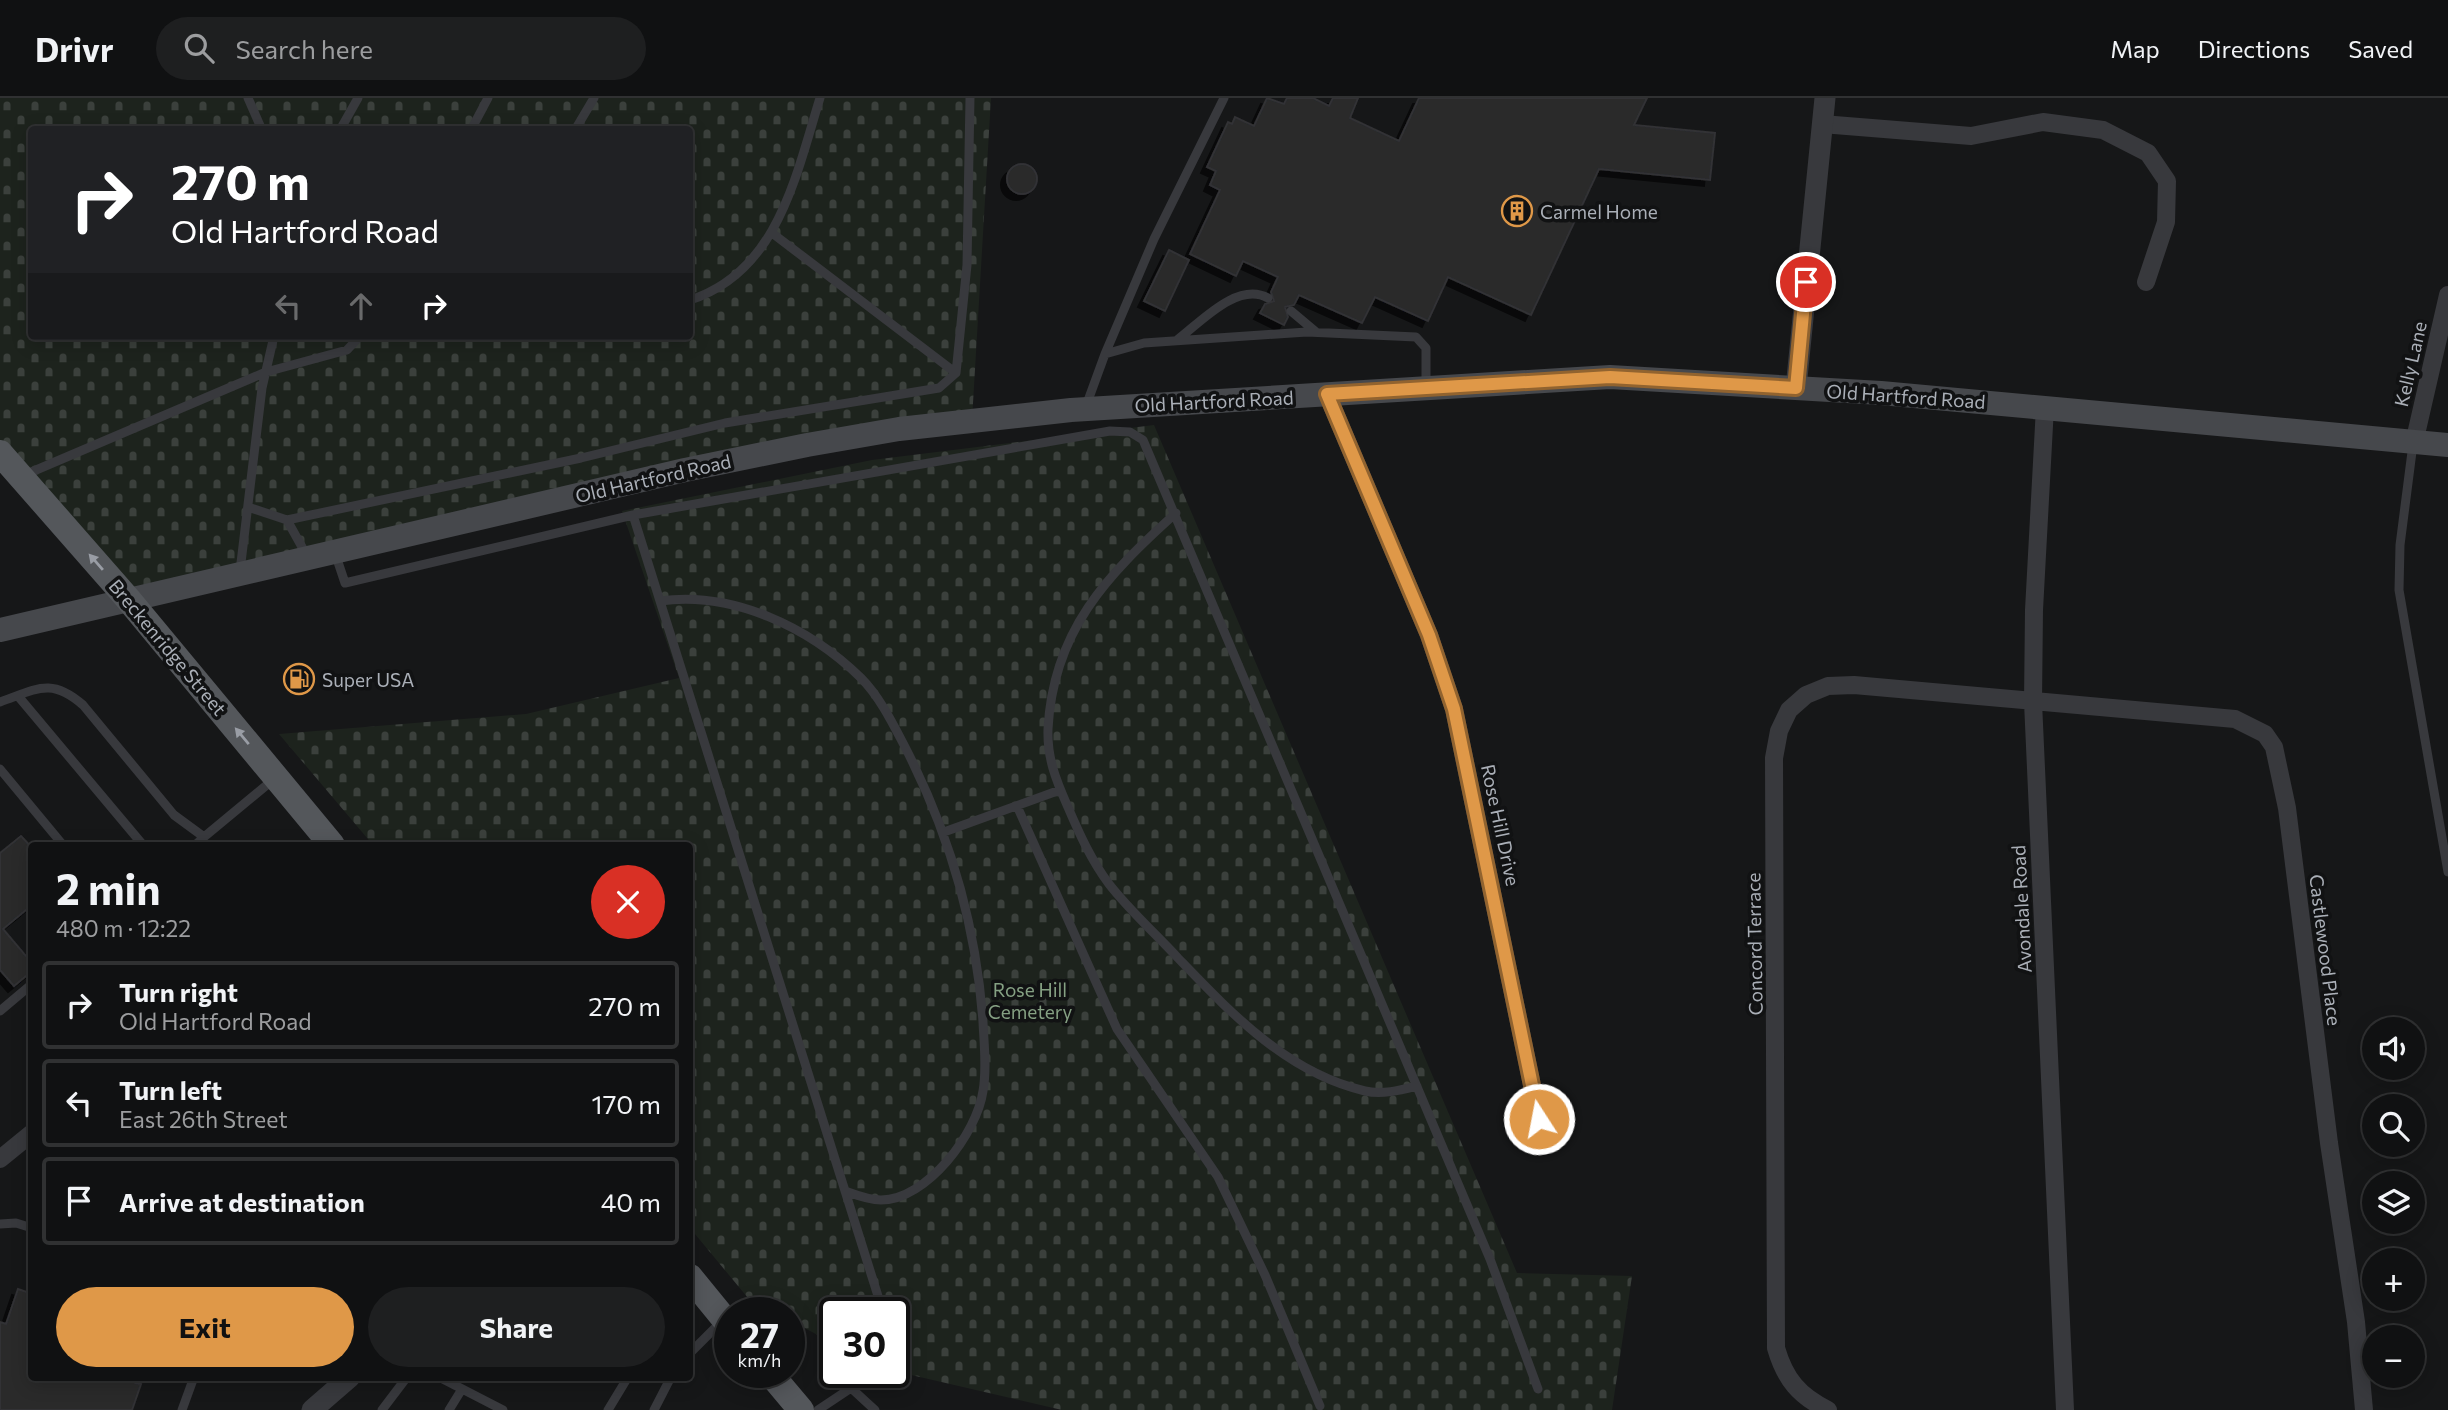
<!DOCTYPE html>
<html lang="en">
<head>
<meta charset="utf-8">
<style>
	:root { --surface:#101112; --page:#1e1f20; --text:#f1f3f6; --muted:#9c9d9f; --line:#303132; --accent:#df9848 }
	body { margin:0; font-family:Commissioner,sans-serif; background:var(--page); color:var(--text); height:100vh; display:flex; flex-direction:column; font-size:26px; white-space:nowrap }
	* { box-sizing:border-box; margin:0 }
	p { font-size:23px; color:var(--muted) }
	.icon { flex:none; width:38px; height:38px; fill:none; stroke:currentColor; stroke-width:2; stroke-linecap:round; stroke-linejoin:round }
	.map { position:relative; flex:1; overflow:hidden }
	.drawer { position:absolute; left:28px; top:744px; width:665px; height:539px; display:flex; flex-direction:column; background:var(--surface); border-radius:7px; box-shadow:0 4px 18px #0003,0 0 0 2px var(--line) }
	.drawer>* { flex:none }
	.top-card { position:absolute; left:28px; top:28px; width:665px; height:214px; border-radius:7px; box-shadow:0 4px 18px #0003,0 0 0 2px var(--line); background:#202124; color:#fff; overflow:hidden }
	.fabs { position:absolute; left:2362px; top:919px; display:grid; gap:14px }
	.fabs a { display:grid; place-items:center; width:63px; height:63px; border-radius:50%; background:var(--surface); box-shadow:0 4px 18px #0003,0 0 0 2px var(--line); font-size:35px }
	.speed { position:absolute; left:714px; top:1199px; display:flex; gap:14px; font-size:35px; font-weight:700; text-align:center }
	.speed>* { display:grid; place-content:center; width:91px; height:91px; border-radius:50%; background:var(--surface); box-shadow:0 4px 18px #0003,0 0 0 2px var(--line); line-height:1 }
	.speed small { font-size:18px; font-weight:400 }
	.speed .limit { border:4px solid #111; border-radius:10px; background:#fff; color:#111 }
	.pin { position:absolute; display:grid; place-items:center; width:60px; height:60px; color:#fff; margin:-30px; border:4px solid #fff; border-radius:50%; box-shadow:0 2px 7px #0007 }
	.me { position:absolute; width:77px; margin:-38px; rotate:349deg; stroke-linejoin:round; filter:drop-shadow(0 0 5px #0008) }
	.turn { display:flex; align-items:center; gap:24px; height:147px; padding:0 28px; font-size:32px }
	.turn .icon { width:91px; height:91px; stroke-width:2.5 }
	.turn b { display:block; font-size:49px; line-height:60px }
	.lanes { display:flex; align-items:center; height:66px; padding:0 28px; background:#0003; justify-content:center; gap:35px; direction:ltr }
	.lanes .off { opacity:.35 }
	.round { display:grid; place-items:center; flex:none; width:74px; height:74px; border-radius:37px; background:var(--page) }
	.headline { display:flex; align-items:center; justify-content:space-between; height:119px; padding:0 28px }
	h1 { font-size:42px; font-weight:700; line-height:52px }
	.action { display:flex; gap:14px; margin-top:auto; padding:14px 28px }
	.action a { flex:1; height:80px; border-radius:42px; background:var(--accent); color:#111; font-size:28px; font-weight:700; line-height:80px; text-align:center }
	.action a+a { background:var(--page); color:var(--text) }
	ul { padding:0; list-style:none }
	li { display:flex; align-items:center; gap:21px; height:88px; margin:0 14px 10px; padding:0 14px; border:4px solid var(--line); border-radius:7px }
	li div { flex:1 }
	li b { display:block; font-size:26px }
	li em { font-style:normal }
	header { display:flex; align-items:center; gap:42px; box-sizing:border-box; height:98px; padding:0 35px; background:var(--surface); border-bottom:2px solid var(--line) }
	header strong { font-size:33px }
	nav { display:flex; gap:38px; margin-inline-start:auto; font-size:24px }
	.search { width:490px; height:63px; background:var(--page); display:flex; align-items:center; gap:18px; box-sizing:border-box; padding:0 24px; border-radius:38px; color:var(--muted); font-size:26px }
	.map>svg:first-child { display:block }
</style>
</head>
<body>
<header>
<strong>Drivr</strong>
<div class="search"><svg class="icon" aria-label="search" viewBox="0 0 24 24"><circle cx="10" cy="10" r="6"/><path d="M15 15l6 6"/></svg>Search here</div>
<nav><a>Map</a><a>Directions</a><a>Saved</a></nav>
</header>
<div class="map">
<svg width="2448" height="1312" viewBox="0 0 2448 1312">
	<defs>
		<pattern id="cemetery-stones" width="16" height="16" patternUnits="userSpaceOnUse" patternTransform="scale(1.75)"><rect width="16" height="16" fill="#1d231d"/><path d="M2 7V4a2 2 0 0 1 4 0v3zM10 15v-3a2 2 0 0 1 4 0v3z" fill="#3b403c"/></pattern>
		<filter id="shadow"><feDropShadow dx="-6" dy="6" stdDeviation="0" flood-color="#0009"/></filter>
	</defs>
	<rect width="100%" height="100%" fill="#161718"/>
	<path fill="url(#cemetery-stones)" fill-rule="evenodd" d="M 0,0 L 991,0 L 972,322 L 128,501 L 0,355 ZM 32,32 L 690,32 L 690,238 L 32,238 Z
		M 1154,327 L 1517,1175 L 1632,1178 L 1612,1312 L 1062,1312 L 894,1273 L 894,1214 L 835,1214 L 835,1246 L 789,1222 L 789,1214 L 775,1214 L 748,1200 L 690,1130 L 690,747 L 373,747 L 279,636 L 526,616 L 679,580 L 622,413 L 872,362 Z"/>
	<path fill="#292a2c" stroke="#313134" stroke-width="2" filter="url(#shadow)" d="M 1267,0 L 1284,6 L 1287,0 L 1313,0 L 1329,8 L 1333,0 L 1358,0 L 1350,20 L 1399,43 L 1419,0 L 1647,0 L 1634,27 L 1715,35 L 1710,82 L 1599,71 L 1531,217 L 1448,179 L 1428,223 L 1375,199 L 1362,225 L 1299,197 L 1294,207 L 1285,209 L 1288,219 L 1284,227 L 1260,215 L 1265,206 L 1274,203 L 1271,194 L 1278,179 L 1243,163 L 1236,178 L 1190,156 L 1220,92 L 1210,87 L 1216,73 L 1207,69 L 1228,24 L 1232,26 L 1235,19 L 1254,28 Z
		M1007 81a15 15 0 1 1 30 0a15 15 0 1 1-30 0Z
		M 1169,152 L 1189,162 L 1165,213 L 1144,203 Z
		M 21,738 L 32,750 L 32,807 L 3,831 L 32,865 L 32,873 L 14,888 L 0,872 L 0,755 Z
		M 18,1191 L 32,1196 L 32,1279 L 136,1279 L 135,1285 L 141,1286 L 132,1312 L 0,1312 L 0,1224 L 6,1226 Z"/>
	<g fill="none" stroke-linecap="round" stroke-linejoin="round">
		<path stroke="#38393d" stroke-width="9" d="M 248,0 L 262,32
			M 340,32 L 358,0
			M 471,32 L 488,0
			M 575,32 L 594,0
			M 690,202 C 778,174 796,77 820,0
			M 1291,213 L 1316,234
			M 1177,242 C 1200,225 1237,183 1268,200
			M 1105,256 L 1154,141 L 1224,0
			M 956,275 L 967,167 L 970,0
			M 1086,308 L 1105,256 L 1144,245 L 1307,234 L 1416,239 L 1426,250 L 1426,287
			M 2413,346 L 2400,447 L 2399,492 L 2448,774
			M 22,378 L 266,274 L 347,252 L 360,238
			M 248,409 L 287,422 L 307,458
			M 1176,415 C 1107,477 1053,533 1048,631 C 1047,660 1056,682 1067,707 C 1079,735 1091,762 1109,786 C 1130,813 1155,835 1178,860 C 1231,915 1287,975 1365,993 C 1382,997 1401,992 1417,988
			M 633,417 L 1110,333 L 1130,334 L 1143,342 L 1490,1161 L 1538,1291
			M 287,422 L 581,360 L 725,325 L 939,290 L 956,275 L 772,135
			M 335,455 L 345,485 L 633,417 L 883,1214
			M 240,473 L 262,290 L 274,238
			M 660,503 C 733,493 809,529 861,580 C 879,598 892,624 904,647 C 949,734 976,826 983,924 C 984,946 987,971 983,993 C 977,1035 927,1102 881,1102 C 868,1102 856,1097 845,1093
			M 18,598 L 143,747
			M 0,604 C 37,591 51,579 83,607 L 174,717 L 204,739 L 274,681
			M 0,671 L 63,747
			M 1017,708 L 1117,931 L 1218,1079 L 1265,1177 L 1320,1308
			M 944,734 L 1060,692
			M 195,747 L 204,739
			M 0,913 L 32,886
			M 0,1126 L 16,1125 L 32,1130
			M 690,1255 L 723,1222
			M 439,1279 L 503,1312
			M 182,1312 L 194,1279
			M 382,1312 L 407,1279
			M 449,1312 L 462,1291
			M 608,1312 L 628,1279
			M 654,1312 L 671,1279
			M 818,1312 L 851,1290 L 875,1312"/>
		<path stroke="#38393d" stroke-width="18" d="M 1822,26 L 1971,38 L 2043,24 L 2103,32 L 2148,55 L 2167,83 L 2166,124 L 2146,184
			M 1327,296 L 1429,537 L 1454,611 L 1539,1021
			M 2045,309 L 2034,512 L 2033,604 L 2065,1312
			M 2414,345 L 2448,197
			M 0,1061 L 32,1035
			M 1828,1312 C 1799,1298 1785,1281 1776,1250 L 1774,660 L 1779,633 L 1789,612 L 1806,597 L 1828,588 L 1854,587 L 2235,621 L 2265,636 L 2274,649 L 2287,710 L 2329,1045 L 2356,1224 L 2364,1312"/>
		<path stroke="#38393d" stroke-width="21" d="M 1796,290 L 1825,0
			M 312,1312 L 350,1279"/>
		<path stroke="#46484c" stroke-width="24" d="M 0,532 L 685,372 L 807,347 L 899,331 L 1071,312 L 1610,279 L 1881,295 L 2448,347"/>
		<path stroke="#54575b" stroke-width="26" d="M 0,355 L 128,501 L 332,747
			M 690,1179 L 730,1228
			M 769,1274 L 801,1312"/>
	</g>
	<defs><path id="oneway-solid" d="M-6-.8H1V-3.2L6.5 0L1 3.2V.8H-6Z" transform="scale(1.75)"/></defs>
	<g fill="#999da5">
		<use href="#oneway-solid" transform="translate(96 464) rotate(-131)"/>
		<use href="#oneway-solid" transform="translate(242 638) rotate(-130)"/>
	</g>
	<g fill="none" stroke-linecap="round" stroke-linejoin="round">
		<g stroke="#91632f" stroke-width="18">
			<path id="route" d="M 1539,1021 L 1454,611 L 1429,537 L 1327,296 L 1610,279 L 1796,290 L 1806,184"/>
		</g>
		<use href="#route" stroke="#df9848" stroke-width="12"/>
	</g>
	<defs>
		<g id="building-ring" transform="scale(1.575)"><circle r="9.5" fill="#111213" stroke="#df9848" stroke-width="1.5"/><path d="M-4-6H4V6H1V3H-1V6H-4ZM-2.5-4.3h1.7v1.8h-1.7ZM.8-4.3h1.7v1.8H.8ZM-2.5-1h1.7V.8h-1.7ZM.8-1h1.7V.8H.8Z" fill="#df9848"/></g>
		<g id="fuel-ring" transform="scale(1.575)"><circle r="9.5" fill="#111213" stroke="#df9848" stroke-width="1.5"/><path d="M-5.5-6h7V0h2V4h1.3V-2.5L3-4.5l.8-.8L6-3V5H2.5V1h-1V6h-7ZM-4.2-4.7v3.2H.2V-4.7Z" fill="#df9848"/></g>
	</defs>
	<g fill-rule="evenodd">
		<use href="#building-ring" x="1517" y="113"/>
		<use href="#fuel-ring" x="299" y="581"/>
	</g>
	<g text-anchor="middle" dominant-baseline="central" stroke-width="7" stroke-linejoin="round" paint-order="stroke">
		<g font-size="19" fill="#aaafb7" stroke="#111213" text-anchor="start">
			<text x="1540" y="113">Carmel Home</text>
			<text x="322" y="581">Super USA</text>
		</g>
		<g font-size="19" fill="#aaafb7" stroke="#111213">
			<text transform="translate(2410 266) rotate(-77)">Kelly Lane</text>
			<text transform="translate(1906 298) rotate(4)">Old Hartford Road</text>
			<text transform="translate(1214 303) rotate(-3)">Old Hartford Road</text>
			<text transform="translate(653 380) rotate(-13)">Old Hartford Road</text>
			<text transform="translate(168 549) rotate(50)">Breckenridge Street</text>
			<text transform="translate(1501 727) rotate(78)">Rose Hill Drive</text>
			<text transform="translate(2021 811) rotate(-93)">Avondale Road</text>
			<text transform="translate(1754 846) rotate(-91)">Concord Terrace</text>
			<text transform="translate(2326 852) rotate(83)">Castlewood Place</text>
		</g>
		<g font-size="19" fill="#85a083" stroke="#111213">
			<text x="1030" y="891">Rose Hill<tspan x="1030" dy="22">Cemetery</tspan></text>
		</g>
	</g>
</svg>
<div class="fabs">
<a><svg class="icon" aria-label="sound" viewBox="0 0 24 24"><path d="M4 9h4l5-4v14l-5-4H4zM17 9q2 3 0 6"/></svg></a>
<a><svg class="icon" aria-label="search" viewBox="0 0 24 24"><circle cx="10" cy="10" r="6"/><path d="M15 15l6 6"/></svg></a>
<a><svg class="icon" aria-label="layers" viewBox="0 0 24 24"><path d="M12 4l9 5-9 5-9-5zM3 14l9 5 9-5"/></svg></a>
<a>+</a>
<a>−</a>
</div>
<div class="speed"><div>27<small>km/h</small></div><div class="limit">30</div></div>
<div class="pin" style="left:1806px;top:184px;background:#d93025"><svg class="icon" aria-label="arrive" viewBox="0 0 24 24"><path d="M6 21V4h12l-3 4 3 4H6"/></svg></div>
<svg class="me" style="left:1539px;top:1021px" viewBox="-20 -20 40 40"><circle r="17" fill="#df9848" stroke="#fff" stroke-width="3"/><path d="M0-11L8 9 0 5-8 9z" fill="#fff"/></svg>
<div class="top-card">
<div class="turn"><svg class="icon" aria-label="right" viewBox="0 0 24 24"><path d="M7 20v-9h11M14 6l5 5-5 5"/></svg><div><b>270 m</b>Old Hartford Road</div></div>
<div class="lanes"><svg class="icon off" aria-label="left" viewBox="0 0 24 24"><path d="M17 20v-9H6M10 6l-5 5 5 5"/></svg><svg class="icon off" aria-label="ahead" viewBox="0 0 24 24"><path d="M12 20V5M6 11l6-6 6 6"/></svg><svg class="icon" aria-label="right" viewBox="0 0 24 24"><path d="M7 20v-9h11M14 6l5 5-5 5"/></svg></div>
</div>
<section class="drawer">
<div class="headline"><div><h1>2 min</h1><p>480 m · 12:22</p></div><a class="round" style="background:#d93025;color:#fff"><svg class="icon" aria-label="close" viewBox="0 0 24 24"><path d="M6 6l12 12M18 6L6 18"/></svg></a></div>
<ul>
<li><svg class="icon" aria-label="right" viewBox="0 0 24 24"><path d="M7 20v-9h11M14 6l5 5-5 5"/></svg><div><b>Turn right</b><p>Old Hartford Road</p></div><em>270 m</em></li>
<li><svg class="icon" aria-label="left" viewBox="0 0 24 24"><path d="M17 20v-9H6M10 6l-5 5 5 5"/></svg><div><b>Turn left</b><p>East 26th Street</p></div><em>170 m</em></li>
<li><svg class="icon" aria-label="arrive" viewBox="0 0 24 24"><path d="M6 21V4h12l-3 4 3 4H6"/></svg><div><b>Arrive at destination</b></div><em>40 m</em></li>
</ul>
<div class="action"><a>Exit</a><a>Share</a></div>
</section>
</div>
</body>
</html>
